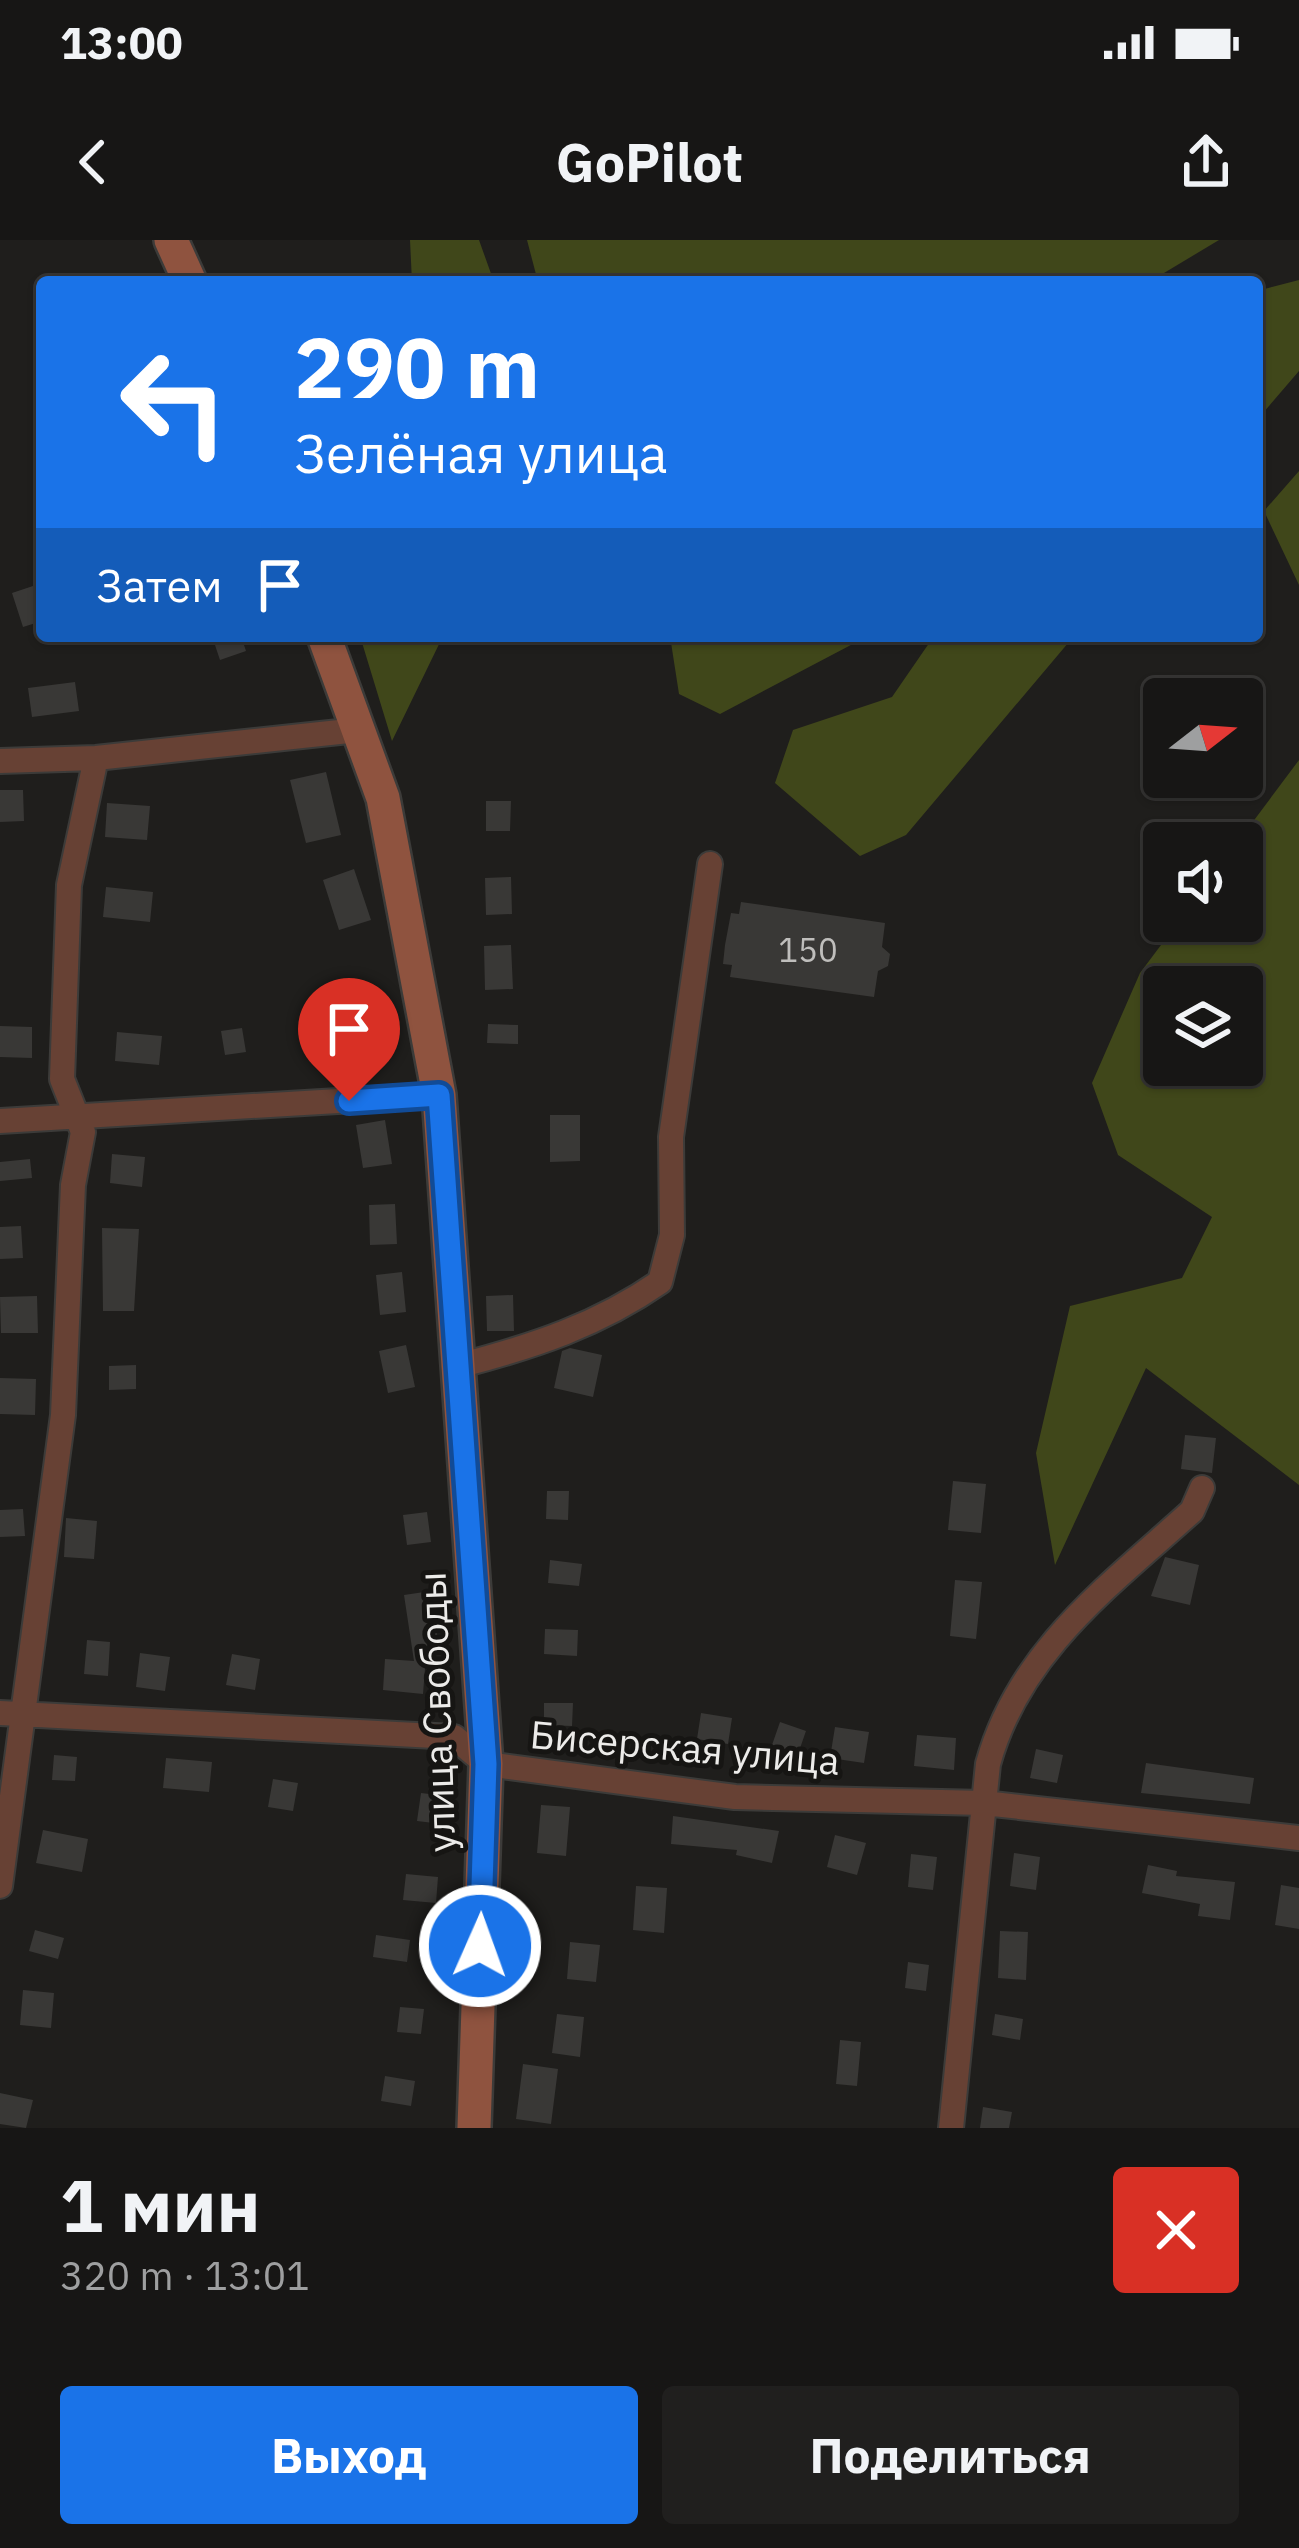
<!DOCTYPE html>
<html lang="ru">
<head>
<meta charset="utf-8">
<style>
	:root { --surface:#171615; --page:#201f1e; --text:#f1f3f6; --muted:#9e9fa0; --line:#363534; --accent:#1a73e8 }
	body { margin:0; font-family:"IBM Plex Sans",sans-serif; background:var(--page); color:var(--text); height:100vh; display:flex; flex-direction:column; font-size:45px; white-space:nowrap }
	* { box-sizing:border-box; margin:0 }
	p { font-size:39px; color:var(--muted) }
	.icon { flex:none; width:66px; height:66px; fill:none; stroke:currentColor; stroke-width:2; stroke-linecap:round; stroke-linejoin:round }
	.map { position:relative; height:1888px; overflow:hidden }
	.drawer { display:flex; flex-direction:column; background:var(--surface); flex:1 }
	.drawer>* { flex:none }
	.hud { position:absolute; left:36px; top:36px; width:1227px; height:366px; border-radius:12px; box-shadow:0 3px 9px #0004,0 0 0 3px var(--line); background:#1a73e8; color:#fff; overflow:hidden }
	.needle { width:78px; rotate:73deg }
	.controls { position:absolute; left:1143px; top:438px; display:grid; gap:24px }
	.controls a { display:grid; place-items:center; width:120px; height:120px; border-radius:12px; background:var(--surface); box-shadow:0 3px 9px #0004,0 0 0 3px var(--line); font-size:60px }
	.pin { position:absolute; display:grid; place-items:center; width:102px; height:102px; color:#fff; margin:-123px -51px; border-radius:50% 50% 50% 0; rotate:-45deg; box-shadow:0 0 12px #0007 }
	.pin .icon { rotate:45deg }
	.me { position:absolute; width:132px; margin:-66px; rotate:2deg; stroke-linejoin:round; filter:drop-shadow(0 0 9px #0008) }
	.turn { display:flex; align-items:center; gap:42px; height:252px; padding:0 60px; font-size:54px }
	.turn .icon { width:156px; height:156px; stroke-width:2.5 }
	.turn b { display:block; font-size:84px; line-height:102px }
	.then { display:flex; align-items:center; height:114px; padding:0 60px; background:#0003; gap:24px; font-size:45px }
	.round { display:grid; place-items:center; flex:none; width:126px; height:126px; border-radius:12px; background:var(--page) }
	.headline { display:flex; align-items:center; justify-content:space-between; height:204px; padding:0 60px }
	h1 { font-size:72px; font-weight:700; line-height:90px }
	.action { display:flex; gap:24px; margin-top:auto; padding:24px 60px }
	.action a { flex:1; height:138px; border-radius:12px; background:var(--accent); color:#fff; font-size:48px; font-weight:700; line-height:138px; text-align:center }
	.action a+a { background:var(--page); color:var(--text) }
	.status { display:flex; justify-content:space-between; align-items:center; height:84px; padding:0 60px; background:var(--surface); direction:ltr }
	.status svg { height:33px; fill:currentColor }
	header { display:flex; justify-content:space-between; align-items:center; height:156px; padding:0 60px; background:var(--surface); font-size:54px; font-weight:700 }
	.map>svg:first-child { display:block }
</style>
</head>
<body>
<div class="status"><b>13:00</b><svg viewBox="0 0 49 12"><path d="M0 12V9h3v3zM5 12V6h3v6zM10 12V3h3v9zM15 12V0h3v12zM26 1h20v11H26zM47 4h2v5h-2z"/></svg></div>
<header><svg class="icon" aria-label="back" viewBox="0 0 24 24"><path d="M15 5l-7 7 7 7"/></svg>GoPilot<svg class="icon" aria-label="share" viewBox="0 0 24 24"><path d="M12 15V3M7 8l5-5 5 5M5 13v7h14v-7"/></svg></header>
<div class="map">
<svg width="1299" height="1888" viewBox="0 0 1299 1888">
	<rect width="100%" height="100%" fill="#1f1e1c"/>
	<path fill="#40471a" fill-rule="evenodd" d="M 410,0 L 479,0 L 494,42 L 412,42 Z
		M 527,0 L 1219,0 L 1149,42 L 538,42 Z
		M 1299,40 L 1299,131 L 1257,180 L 1257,51 Z
		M 1299,231 L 1299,345 L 1264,271 Z
		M 360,396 L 443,396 L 392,501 Z
		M 670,396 L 868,396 L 720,474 L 679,454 Z
		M 934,396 L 1074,396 L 906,595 L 860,616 L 775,543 L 793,490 L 892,457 Z
		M 1299,520 L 1299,1245 L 1146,1128 L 1055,1325 L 1036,1213 L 1070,1066 L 1182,1038 L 1212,977 L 1118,915 L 1092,843 L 1140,733 L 1179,681 L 1242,681 L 1242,603 L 1237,603 ZM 1242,747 L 1242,825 L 1164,825 L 1164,747 Z"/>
	<path fill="#393836" d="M 39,344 L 42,381 L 23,387 L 12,353 Z
		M 212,396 L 241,396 L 246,411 L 220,420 Z
		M 75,442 L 79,471 L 32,477 L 28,448 Z
		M 326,532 L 341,595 L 306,603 L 290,540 Z
		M 0,550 L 23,550 L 24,581 L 0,582 Z
		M 486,561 L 511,561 L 510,591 L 486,591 Z
		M 107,563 L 150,566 L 147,600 L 105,597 Z
		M 354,629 L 371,680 L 339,690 L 323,640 Z
		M 511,637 L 512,674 L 486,675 L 485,638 Z
		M 106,647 L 153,652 L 150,682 L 103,677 Z
		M 741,662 L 885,683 L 882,707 L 890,714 L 888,726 L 878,731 L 874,757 L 730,737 L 732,725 L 723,724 L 725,705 L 731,673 L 739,674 Z
		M 511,705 L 513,749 L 485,750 L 484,706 Z
		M 381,777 L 383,803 L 361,804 L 359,779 Z
		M 488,784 L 518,785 L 518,804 L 487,803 Z
		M 0,786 L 32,787 L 32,818 L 0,817 Z
		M 242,788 L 246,812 L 225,815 L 221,791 Z
		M 117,792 L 162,796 L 159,825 L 115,821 Z
		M 550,875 L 580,875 L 580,921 L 550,922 Z
		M 385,880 L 392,924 L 363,928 L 356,885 Z
		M 112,914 L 145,917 L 142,947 L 110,943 Z
		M 30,919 L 32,938 L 0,941 L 0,922 Z
		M 395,964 L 397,1004 L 370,1005 L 369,965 Z
		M 21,986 L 23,1018 L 0,1019 L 0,987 Z
		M 102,988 L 139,989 L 134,1071 L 103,1071 Z
		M 402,1032 L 406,1072 L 380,1075 L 376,1035 Z
		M 513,1055 L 514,1091 L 487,1091 L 486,1056 Z
		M 37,1056 L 38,1093 L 1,1093 L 0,1057 Z
		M 406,1105 L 415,1147 L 388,1153 L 379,1111 Z
		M 570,1108 L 602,1115 L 593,1157 L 554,1148 L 562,1111 Z
		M 136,1125 L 136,1149 L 109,1150 L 109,1126 Z
		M 0,1138 L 36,1139 L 35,1175 L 0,1174 Z
		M 1185,1195 L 1216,1198 L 1212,1233 L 1181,1229 Z
		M 953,1241 L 986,1244 L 981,1293 L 948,1290 Z
		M 547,1251 L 569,1251 L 568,1280 L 546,1279 Z
		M 23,1269 L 25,1296 L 0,1297 L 0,1270 Z
		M 427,1272 L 431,1302 L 407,1305 L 403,1275 Z
		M 66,1278 L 97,1281 L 94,1319 L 64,1317 Z
		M 1165,1317 L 1199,1325 L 1190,1365 L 1151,1356 Z
		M 550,1320 L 582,1324 L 579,1346 L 548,1343 Z
		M 955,1340 L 982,1342 L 976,1399 L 950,1396 Z
		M 431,1351 L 438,1401 L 427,1403 L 423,1454 L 383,1450 L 385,1419 L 414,1421 L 404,1355 Z
		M 545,1389 L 578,1390 L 577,1416 L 544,1414 Z
		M 87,1400 L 110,1402 L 108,1436 L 84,1434 Z
		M 140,1413 L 170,1417 L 165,1451 L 136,1447 Z
		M 232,1414 L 260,1419 L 255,1450 L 226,1445 Z
		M 544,1463 L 573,1463 L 572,1486 L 544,1485 Z
		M 701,1473 L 732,1478 L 728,1504 L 697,1499 Z
		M 780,1482 L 806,1491 L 798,1514 L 772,1505 Z
		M 835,1487 L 869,1492 L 864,1523 L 830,1518 Z
		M 917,1495 L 956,1498 L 954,1530 L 914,1526 Z
		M 1036,1509 L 1063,1515 L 1057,1543 L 1030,1538 Z
		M 54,1515 L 77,1517 L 75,1541 L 52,1540 Z
		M 166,1518 L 212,1522 L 209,1552 L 163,1548 Z
		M 1146,1523 L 1254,1538 L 1250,1564 L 1141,1553 Z
		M 273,1539 L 298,1543 L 293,1571 L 268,1567 Z
		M 421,1553 L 446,1556 L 442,1584 L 417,1581 Z
		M 541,1565 L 570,1567 L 566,1616 L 537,1613 Z
		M 673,1576 L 779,1591 L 772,1623 L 736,1615 L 737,1610 L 671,1604 Z
		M 43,1590 L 88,1599 L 82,1632 L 36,1623 Z
		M 835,1595 L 866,1603 L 857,1635 L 827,1627 Z
		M 1014,1613 L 1040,1617 L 1036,1650 L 1010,1646 Z
		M 911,1614 L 937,1617 L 933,1650 L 908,1647 Z
		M 1148,1625 L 1177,1631 L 1176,1636 L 1235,1642 L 1230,1680 L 1198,1676 L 1200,1664 L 1142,1653 Z
		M 406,1634 L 438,1637 L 436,1663 L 403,1660 Z
		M 1281,1645 L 1299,1648 L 1299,1689 L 1275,1685 Z
		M 636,1646 L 667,1648 L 664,1693 L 633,1690 Z
		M 35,1690 L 64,1698 L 58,1719 L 29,1711 Z
		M 1000,1691 L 1028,1692 L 1026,1740 L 998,1738 Z
		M 376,1695 L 410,1700 L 407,1722 L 373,1717 Z
		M 570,1702 L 600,1705 L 596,1742 L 567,1739 Z
		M 908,1722 L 929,1725 L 926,1751 L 905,1748 Z
		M 23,1750 L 54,1753 L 51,1788 L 20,1785 Z
		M 400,1767 L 424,1769 L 421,1794 L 397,1792 Z
		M 557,1774 L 584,1777 L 580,1817 L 552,1813 Z
		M 995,1774 L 1023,1779 L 1020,1800 L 992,1795 Z
		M 840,1800 L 861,1802 L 857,1846 L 836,1844 Z
		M 523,1824 L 558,1829 L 551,1884 L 516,1879 Z
		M 385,1836 L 415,1841 L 411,1866 L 381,1861 Z
		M 0,1853 L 33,1860 L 26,1888 L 0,1884 Z
		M 983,1867 L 1012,1872 L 1009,1888 L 980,1888 Z"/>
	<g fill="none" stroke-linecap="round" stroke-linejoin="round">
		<g stroke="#3c3b39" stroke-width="28">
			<path id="street" d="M 0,521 L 96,518 L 358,490
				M 0,881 L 439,855
				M 462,1125 C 534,1106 598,1085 660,1042 L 672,995 L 671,897 L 710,624
				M 0,1473 L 454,1497 L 486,1524 L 735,1557 L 984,1563 L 1299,1598
				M 0,1646 L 63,1175 L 73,945 L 83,892 L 62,839 L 69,645 L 96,518
				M 951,1888 L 988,1524 C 1019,1411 1109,1346 1192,1271 L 1202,1248"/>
		</g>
		<g stroke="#3c3b39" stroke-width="38">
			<path id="secondary" d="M 171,0 L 190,42
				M 324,396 L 383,558 L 439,855 L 486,1524 L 474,1888"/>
		</g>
		<use href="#street" stroke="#674134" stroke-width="24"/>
		<use href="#secondary" stroke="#8f533f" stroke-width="33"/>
	</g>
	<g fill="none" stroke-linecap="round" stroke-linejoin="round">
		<g stroke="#114b97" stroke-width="30">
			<path id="route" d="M 349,861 L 439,855 L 486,1524 L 480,1706"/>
		</g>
		<use href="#route" stroke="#1a73e8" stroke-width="21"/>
	</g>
	<g text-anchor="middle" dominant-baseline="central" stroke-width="10" stroke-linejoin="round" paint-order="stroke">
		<g font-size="33" fill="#bfbebc">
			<text x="808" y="709">150</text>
		</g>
		<g font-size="39" fill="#ecebe9" stroke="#161513">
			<text transform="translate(436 1472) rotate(-92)">улица Свободы</text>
			<text transform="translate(685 1507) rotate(5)">Бисерская улица</text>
		</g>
	</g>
</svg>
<div class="controls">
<a><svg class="needle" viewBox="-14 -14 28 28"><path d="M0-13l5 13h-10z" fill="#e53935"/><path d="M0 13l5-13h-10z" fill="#9e9fa0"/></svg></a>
<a><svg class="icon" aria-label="sound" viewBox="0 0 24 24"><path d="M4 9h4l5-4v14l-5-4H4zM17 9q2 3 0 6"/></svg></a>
<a><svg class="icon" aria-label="layers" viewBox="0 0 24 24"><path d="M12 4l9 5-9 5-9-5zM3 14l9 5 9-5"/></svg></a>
</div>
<div class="pin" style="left:349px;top:861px;background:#d93025"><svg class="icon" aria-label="arrive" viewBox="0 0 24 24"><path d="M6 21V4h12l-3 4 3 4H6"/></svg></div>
<svg class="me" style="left:480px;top:1706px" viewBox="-20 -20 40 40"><circle r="17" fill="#1a73e8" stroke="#fff" stroke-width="3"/><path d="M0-11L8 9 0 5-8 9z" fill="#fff"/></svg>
<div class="hud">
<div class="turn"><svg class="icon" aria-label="left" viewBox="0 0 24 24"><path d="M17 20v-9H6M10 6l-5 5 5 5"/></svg><div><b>290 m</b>Зелёная улица</div></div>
<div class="then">Затем<svg class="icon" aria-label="arrive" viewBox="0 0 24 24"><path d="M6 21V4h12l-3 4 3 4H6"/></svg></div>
</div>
</div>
<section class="drawer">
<div class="headline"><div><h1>1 мин</h1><p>320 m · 13:01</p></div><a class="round" style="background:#d93025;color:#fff"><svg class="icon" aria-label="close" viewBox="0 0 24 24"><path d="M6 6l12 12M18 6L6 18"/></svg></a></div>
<div class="action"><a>Выход</a><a>Поделиться</a></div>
</section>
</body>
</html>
